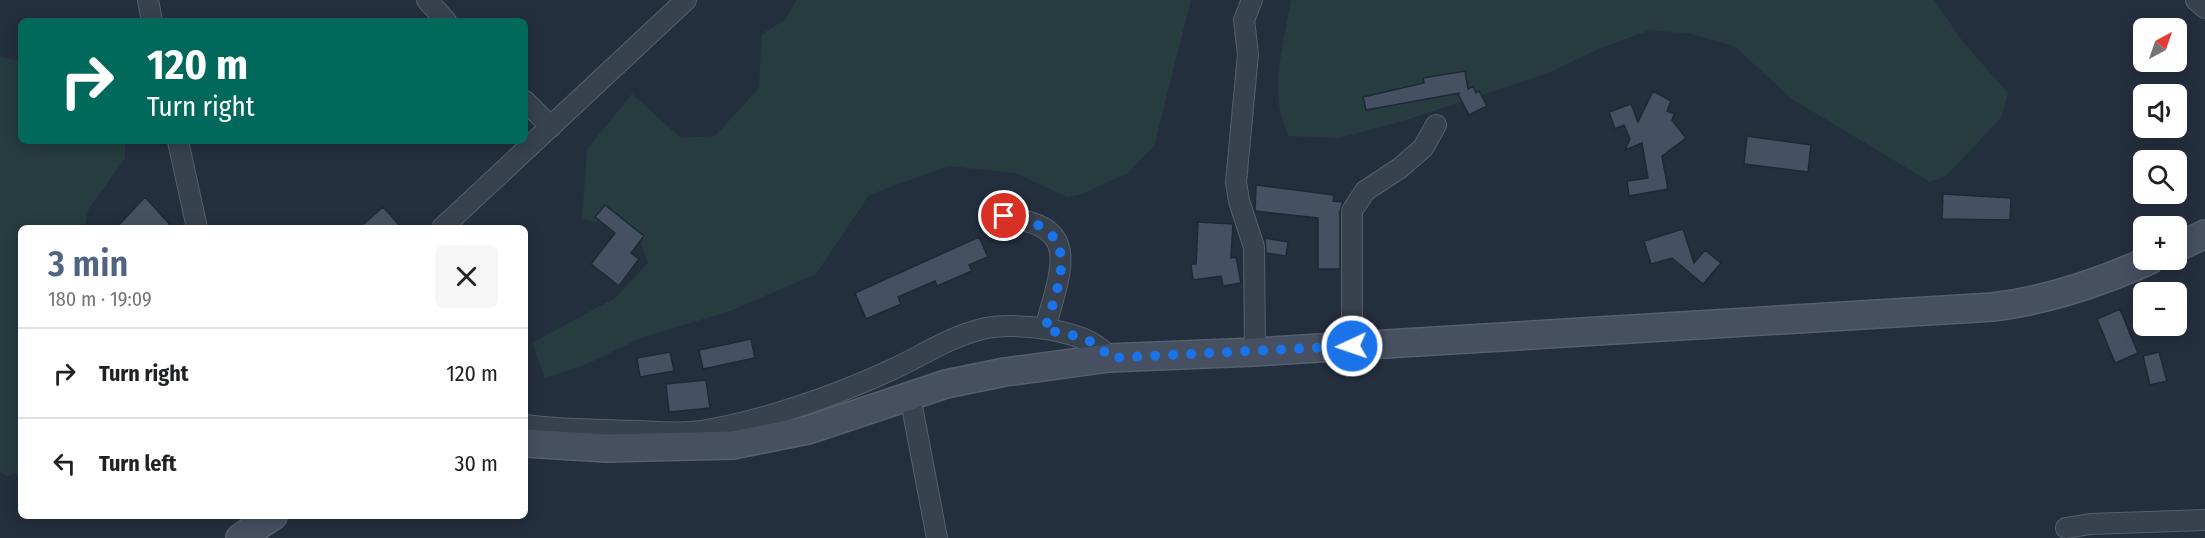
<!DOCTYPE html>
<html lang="en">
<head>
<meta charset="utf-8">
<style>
	:root { --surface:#fff; --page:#f6f6f6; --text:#202124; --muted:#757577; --line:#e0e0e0; --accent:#506383 }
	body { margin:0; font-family:"Fira Sans Condensed",sans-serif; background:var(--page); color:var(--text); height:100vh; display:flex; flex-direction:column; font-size:22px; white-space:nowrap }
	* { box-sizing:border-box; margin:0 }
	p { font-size:20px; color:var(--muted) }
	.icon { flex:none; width:33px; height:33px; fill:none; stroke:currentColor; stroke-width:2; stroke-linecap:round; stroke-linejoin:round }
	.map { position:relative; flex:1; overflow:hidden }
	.sheet { position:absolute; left:18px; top:225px; width:510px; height:294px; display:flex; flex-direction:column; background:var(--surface); border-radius:9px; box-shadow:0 3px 15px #0003 }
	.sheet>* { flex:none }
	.guide { position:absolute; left:18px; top:18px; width:510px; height:126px; border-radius:9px; box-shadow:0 3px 15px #0003; background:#00695c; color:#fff; overflow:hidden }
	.needle { width:39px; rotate:40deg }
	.buttons { position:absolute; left:2133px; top:18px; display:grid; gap:12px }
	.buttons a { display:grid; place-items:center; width:54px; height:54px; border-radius:9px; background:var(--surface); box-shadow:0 3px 15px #0003; font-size:30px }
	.pin { position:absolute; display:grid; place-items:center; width:51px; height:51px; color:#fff; margin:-26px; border:3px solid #fff; border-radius:50%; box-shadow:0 2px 6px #0007 }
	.me { position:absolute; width:66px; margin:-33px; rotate:267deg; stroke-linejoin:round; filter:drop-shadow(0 0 4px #0008) }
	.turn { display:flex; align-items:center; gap:21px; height:126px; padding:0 30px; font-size:27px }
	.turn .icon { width:78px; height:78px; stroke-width:2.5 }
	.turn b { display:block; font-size:42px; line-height:51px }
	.round { display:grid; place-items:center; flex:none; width:63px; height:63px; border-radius:9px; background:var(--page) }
	.headline { display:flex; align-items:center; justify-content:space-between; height:102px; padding:0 30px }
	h1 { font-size:36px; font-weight:600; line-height:45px; color:var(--accent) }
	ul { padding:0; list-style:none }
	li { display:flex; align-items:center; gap:18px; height:90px; padding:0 30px; border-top:2px solid var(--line) }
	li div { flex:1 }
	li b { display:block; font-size:22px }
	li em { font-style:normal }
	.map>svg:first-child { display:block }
</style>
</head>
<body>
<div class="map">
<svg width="2205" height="538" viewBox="0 0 2205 538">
	<rect width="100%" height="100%" fill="#242f3e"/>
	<path fill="#263c3f" d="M 796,0 L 1191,0 L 1154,146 L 1128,173 L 1082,194 L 1067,197 L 1015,173 L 948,166 L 869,195 L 816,274 L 730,311 L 641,338 L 587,364 L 545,378 L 532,343 L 615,298 L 648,263 L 636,230 L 582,219 L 587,149 L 632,94 L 681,138 L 715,136 L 759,88 L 762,34 L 786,19 Z
		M 1291,0 L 1934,0 L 1963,42 L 2008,93 L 2001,118 L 1946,176 L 1930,182 L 1792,99 L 1734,46 L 1691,34 L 1650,30 L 1599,49 L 1548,73 L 1403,121 L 1339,138 L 1289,136 C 1267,97 1284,42 1291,0 Z
		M 0,57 L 21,61 L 21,141 L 125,141 L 125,159 L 89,208 L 84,228 L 21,228 L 21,473 L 8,476 L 0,472 Z"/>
	<path fill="#455162" stroke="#1f2835" stroke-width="1.5" d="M 1465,71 L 1468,89 L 1473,86 L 1476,93 L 1479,91 L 1487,106 L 1469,115 L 1458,94 L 1460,93 L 1366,110 L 1363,97 L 1424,83 L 1423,78 Z
		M 1653,91 L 1671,101 L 1667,111 L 1674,114 L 1672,120 L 1686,138 L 1662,156 L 1668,189 L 1629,196 L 1627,181 L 1648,178 L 1642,143 L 1625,150 L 1630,139 L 1624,125 L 1615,129 L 1609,112 L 1631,104 L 1638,122 Z
		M 1747,136 L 1811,145 L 1808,172 L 1744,164 Z
		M 1256,185 L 1334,195 L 1333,201 L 1343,202 L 1340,211 L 1340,269 L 1318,269 L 1318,218 L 1255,211 Z
		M 1943,194 L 2011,198 L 2010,220 L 1942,219 Z
		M 145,197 L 173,228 L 116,228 Z
		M 605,205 L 644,236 L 631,253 L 639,259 L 619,286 L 591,264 L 615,233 L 595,217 Z
		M 383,207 L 402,228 L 359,228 Z
		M 1198,222 L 1233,224 L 1231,258 L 1236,257 L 1241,283 L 1223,286 L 1221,276 L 1193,280 L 1191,264 L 1196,264 Z
		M 1683,229 L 1694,263 L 1705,250 L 1721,263 L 1703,284 L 1672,258 L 1651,264 L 1644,241 Z
		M 979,237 L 988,257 L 969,265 L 972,271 L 937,286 L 935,281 L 898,297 L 901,304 L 866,319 L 855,293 Z
		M 1265,238 L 1288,242 L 1286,256 L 1266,253 Z
		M 2120,309 L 2138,353 L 2115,363 L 2097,319 Z
		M 751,339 L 755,358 L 703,369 L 699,350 Z
		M 670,352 L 674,371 L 640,377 L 637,358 Z
		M 2159,352 L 2167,381 L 2150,385 L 2143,356 Z
		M 706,380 L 710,408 L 669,412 L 666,384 Z"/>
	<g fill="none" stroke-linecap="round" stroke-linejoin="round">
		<g stroke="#565f6c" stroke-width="22">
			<path id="street" d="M 148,0 L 152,21
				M 427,0 L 446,21
				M 1252,0 L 1244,20 L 1248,54 L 1236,182 L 1239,201 L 1254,247 L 1255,352
				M 2196,0 L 2205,8
				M 525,101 L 551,127
				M 178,141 L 197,228
				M 990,216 C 1084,221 1063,262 1045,329
				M 442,228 L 686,0
				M 1352,346 L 1352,211 L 1365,191 L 1400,168 L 1423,148 L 1436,125
				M 910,396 L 937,538
				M 525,425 C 563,430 600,430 638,431 C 659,432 681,434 702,431 C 763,421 835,396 891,370 C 922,356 949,337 982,329 C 1013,321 1091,329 1109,358
				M 2066,528 L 2090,524 L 2205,520"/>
		</g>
		<g stroke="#565f6c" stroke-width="30">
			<path id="secondary" d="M 2176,248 L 2205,234
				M 525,443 L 607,448 L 733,445 L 808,430 L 946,384 L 1005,372 L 1109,358 L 1255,352 L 1993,307 C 2049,300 2099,283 2150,260
				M 240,538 L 273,516"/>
		</g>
		<use href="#street" stroke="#38414e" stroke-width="20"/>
		<use href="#secondary" stroke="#465061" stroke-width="27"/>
	</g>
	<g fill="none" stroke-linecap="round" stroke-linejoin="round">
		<path stroke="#1a73e8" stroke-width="10" stroke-dasharray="0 18" d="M 1004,216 C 1018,217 1030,220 1043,228 C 1078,250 1053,298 1045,330 C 1068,334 1096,337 1109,358 L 1352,346"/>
	</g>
</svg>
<div class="buttons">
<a><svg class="needle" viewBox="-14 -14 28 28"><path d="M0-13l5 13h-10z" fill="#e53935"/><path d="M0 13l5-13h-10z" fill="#757577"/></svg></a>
<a><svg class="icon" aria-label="sound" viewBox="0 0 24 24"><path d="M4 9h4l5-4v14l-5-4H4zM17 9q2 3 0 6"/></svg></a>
<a><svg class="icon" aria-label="search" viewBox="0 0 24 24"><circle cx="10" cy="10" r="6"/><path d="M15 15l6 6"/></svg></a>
<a>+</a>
<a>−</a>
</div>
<div class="pin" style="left:1004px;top:216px;background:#d93025"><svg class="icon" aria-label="arrive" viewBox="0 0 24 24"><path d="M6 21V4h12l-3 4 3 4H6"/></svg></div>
<svg class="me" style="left:1352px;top:346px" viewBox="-20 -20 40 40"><circle r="17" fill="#1a73e8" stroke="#fff" stroke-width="3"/><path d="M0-11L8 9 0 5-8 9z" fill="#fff"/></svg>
<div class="guide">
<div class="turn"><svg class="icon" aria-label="right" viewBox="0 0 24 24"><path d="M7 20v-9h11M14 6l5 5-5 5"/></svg><div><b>120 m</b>Turn right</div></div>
</div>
<section class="sheet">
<div class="headline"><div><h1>3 min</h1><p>180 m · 19:09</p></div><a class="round"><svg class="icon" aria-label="close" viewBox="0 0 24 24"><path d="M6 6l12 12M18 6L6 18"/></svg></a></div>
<ul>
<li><svg class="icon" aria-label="right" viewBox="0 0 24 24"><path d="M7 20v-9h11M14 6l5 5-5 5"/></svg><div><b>Turn right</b></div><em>120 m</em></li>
<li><svg class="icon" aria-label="left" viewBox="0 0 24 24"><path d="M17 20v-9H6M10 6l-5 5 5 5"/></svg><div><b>Turn left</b></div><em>30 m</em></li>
</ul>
</section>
</div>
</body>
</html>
